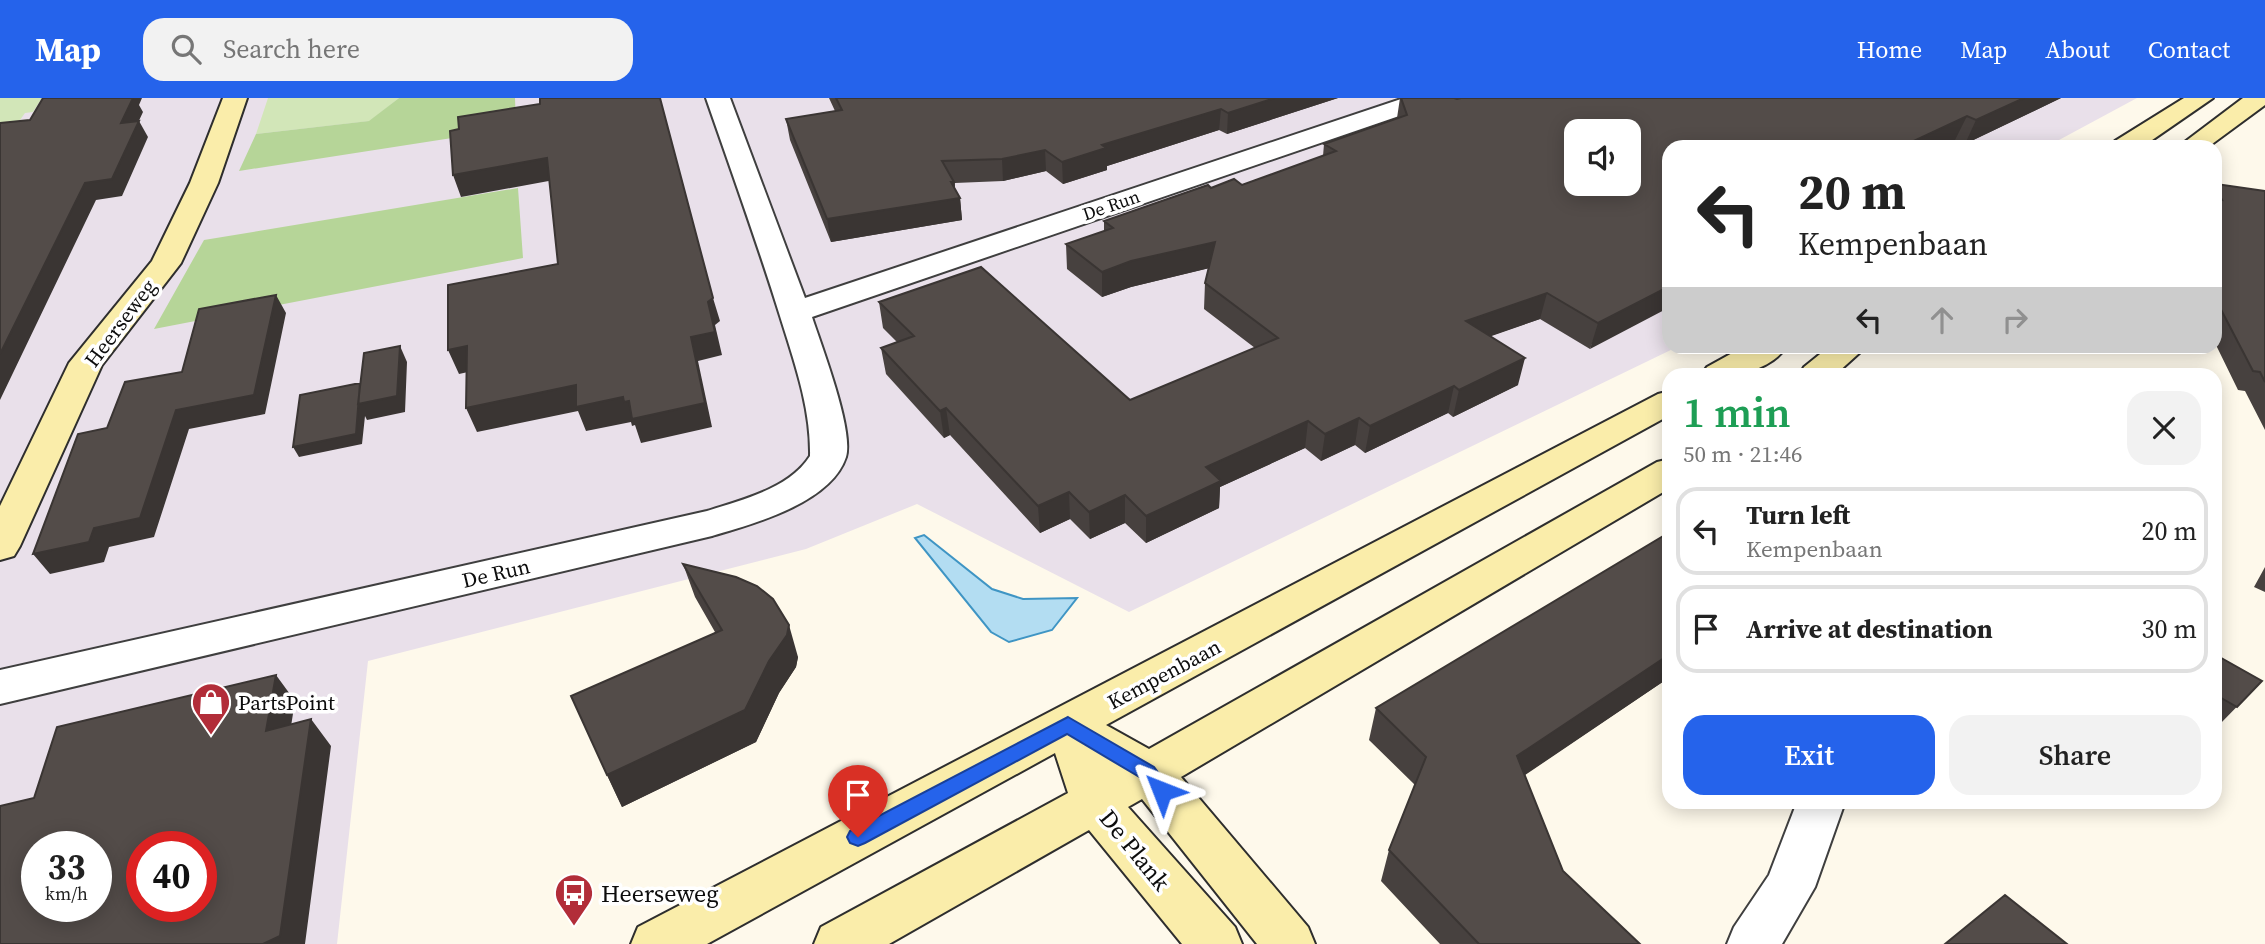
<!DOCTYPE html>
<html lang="en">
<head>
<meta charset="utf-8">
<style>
	:root { --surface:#fff; --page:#f2f2f2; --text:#222; --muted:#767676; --line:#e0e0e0; --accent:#2563eb }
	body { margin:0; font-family:"Source Serif 4",serif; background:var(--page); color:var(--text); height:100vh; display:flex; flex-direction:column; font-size:26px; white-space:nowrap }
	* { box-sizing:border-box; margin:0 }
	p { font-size:23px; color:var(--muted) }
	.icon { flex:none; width:38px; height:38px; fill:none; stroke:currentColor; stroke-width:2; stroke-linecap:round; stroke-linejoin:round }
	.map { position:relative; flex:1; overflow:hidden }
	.details { position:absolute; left:1662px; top:270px; width:560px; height:441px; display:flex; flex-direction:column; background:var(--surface); border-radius:21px; box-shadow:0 4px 18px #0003 }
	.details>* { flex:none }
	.guide { position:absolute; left:1662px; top:42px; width:560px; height:214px; border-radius:21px; box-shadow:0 4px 18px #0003; background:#fff; color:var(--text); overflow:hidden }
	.fabs { position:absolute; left:1564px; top:21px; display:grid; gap:14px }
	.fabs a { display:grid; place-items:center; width:77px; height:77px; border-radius:14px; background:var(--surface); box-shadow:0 4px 18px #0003; font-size:35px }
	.speed { position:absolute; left:21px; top:733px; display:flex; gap:14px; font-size:35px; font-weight:700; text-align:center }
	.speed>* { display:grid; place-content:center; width:91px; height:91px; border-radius:50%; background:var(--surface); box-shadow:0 4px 18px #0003; line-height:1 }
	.speed small { font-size:18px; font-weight:400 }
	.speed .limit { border:10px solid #d22; background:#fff; color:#111 }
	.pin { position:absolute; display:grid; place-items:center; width:60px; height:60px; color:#fff; margin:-72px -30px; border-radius:50% 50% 50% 0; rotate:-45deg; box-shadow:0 0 7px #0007 }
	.pin .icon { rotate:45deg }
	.me { position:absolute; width:77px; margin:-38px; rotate:315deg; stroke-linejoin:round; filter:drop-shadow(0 0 5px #0008) }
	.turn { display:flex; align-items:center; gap:24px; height:147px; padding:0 21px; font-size:32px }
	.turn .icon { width:91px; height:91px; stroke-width:2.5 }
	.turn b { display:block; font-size:49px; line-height:60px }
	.lanes { display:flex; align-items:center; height:66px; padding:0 21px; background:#0003; justify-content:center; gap:35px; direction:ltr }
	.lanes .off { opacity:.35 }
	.round { display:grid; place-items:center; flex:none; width:74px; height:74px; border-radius:21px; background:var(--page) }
	.overview { display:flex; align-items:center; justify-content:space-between; height:119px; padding:0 21px }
	h1 { font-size:42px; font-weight:600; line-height:52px; color:#1e9e55 }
	.primary-button { display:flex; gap:14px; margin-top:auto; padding:14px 21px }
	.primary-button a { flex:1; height:80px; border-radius:21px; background:var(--accent); color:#fff; font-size:28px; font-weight:600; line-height:80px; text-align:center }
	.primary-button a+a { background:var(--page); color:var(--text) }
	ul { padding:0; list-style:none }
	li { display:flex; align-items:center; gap:21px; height:88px; margin:0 14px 10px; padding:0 7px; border:4px solid var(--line); border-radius:21px }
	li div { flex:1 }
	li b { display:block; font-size:26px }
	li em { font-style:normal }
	header { display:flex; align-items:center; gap:42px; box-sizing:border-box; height:98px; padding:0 35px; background:var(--accent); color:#fff }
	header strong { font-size:33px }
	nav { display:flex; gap:38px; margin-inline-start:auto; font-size:24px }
	.search { width:490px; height:63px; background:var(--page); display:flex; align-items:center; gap:18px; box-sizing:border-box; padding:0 24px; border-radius:21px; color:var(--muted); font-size:26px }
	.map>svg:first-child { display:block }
</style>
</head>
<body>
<header>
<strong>Map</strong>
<div class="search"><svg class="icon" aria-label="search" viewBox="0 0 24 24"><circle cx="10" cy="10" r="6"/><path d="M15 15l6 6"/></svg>Search here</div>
<nav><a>Home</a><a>Map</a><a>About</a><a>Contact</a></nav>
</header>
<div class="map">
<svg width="2265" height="846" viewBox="0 0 2265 846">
	<rect width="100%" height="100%" fill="#fef9eb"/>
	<path fill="#e9e0ea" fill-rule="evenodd" d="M 0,0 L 2137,0 L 2046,49 L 1670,49 L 1670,248 L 1677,249 L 1129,514 L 917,406 L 806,451 L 368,563 L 337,846 L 0,846 ZM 1577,33 L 1629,33 L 1629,86 L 1577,86 ZM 37,749 L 96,749 L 96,808 L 37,808 ZM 142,749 L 201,749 L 201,808 L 142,808 Z"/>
	<path fill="#d2e6b8" d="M 0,0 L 42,0 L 33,14 L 25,15 L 20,22 L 35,21 L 0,38 Z
		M 268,0 L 399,0 L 370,23 L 256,36 Z"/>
	<path fill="#b6d598" d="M 399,0 L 515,0 L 516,30 L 239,73 L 256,36 L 369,23 Z
		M 518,90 L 523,160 L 154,231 L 204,142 Z"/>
	<path fill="#b3ddf2" stroke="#3f95c4" stroke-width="2" d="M 924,437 L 992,491 L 1023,501 L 1077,500 L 1052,532 L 1009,544 L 991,534 L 915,440 Z"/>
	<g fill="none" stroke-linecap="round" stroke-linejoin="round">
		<g stroke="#3f3f3f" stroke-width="4">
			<path id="street" d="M 706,0 L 730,0 L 805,200 L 1404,0 L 1440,0 L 1437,5 L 812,219 C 821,247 854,332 846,359 C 831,405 753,426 712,438 L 0,606 L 0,572 L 707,413 C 741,402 789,391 810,358 C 811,310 794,263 780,218 C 757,144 731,72 706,0 Z
				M 1797,704 L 1845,704 L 1815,789 L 1782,846 L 1727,846 L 1734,829 L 1769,777 Z"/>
		</g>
		<g stroke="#2e2e2e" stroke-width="4">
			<path id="secondary" d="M 223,0 L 247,0 L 218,85 L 181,165 L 102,267 L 20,448 L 14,458 L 0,462 L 0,408 L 69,265 L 152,163 L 190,85 Z
				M 2184,0 L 2213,0 L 2142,49 L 2111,49 L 2115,43 Z
				M 2243,0 L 2265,0 L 2265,7 L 2208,49 L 2178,49 Z
				M 1745,248 L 1787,248 C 1769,275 1731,279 1702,276 L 1707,269 Z
				M 1830,248 L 1867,248 L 1836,276 L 1800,276 L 1804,269 Z
				M 1670,293 L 1670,317 L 1106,627 L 1149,651 L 1657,364 L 1670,361 L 1670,390 L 1181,679 L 1308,829 L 1315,846 L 1257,846 L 1142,701 L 1128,709 L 1235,829 L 1242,846 L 1182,846 L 1089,732 L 889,846 L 814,846 L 821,829 L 1068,695 L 1055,655 L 707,846 L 631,846 L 638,829 L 1658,296 Z"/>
		</g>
		<use href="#street" fill="#fff" fill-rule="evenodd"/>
		<use href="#secondary" fill="#faedaa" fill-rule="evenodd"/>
	</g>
	<path fill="#47413f" d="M 829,0 L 1338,0 L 1227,36 L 1219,32 L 1107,68 L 1107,72 L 1063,86 L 1046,73 L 1003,83 L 955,85 L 955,92 L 960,100 L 962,122 L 831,144 L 790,42 L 786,21 L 835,13 Z
		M 1400,0 L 1454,0 L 1457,1 L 1461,0 L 2061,0 L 1965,46 L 1955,42 L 1670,49 L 1590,251 L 1540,221 L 1490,238 L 1518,287 L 1453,319 L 1448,315 L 1365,355 L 1355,347 L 1321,363 L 1305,350 L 1220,389 L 1219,410 L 1146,445 L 1125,425 L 1090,441 L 1070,421 L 1040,435 L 950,337 L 944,340 L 886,276 L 881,250 L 897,244 L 883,230 L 879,204 L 1130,302 L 1255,250 L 1204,211 L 1205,185 L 1209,170 L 1131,189 L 1102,199 L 1067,171 L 1066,146 L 1104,133 L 1104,123 L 1211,90 L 1242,87 L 1323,58 L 1324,46 L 1397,20 Z
		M 2216,86 L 2265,93 L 2265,332 L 2245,293 L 2238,292 L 2216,247 Z
		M 1670,434 L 1670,579 L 1524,677 L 1563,773 L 1640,846 L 1440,846 L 1381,783 L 1389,752 L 1415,687 L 1369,642 L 1376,610 Z
		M 683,466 L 798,559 L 796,569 L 779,595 L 756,644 L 622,709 L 607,677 L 715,534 L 695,499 Z
		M 2265,469 L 2265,494 L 2254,489 Z
		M 2216,557 L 2262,583 L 2219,627 L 2216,625 Z"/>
	<path fill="#3a3533" d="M 126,0 L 142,0 L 139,7 L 143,14 L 130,42 L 121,25 Z
		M 1275,0 L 1338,0 L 1227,36 L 1228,15 Z
		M 2024,0 L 2061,0 L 1965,46 L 1976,22 Z
		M 1221,11 L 1219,32 L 1107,68 L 1107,72 L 1063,86 L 1062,64 L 1102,47 Z
		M 1967,18 L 1955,42 L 1941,49 L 1901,49 Z
		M 139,23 L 148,39 L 122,98 L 96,102 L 0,302 L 0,256 L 85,85 Z
		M 1045,52 L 1046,73 L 1003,83 L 1002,61 Z
		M 547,60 L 554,82 L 461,99 L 453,77 Z
		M 954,84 L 956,100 L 960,100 L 962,122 L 831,144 L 827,121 Z
		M 1215,144 L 1214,169 L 1131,189 L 1102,199 L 1102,174 L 1131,163 Z
		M 1670,188 L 1670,209 L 1590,251 L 1598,225 Z
		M 1547,195 L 1540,221 L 1460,249 L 1466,223 Z
		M 276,197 L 286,215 L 265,316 L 189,331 L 154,439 L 109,449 L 104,464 L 50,476 L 33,456 L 94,430 L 176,312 Z
		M 713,200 L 720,223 L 715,227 L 722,257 L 698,263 L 712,329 L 641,345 L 635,327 L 632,328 L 631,324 L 586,333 L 578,313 L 477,334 L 466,310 L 691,239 L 708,204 Z
		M 400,248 L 407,264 L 405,314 L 367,322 L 365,318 L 362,346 L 299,359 L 293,349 L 358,306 Z
		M 467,248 L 477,272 L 459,276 L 448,252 Z
		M 1525,260 L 1518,287 L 1453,319 L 1459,292 Z
		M 1454,288 L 1448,315 L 1365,355 L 1370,328 Z
		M 946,310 L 950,337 L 944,340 L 940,313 Z
		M 1359,320 L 1355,347 L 1321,363 L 1325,336 Z
		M 1308,323 L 1305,350 L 1220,389 L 1219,410 L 1146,445 L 1146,418 L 1206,369 Z
		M 1069,394 L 1070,421 L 1040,435 L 1038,408 Z
		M 1125,397 L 1125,425 L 1090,441 L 1089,414 Z
		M 789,527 L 798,559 L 796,569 L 779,595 L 756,644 L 622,709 L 607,677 L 769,563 Z
		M 1670,556 L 1670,579 L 1506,690 L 1517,658 Z
		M 276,577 L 295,603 L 286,660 L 266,633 Z
		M 311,621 L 331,648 L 305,846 L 263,846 Z"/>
	<path fill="#534c49" stroke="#3a3533" stroke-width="2" fill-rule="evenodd" d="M 43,0 L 133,0 L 121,25 L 139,23 L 112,81 L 85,85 L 0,256 L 0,25 L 30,22 Z
		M 540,0 L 660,0 L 713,200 L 708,204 L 715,234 L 691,239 L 705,305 L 632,321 L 629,303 L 624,304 L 623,299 L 576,309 L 576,287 L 466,310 L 467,248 L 448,252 L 448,187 L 558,166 L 547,60 L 453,77 L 450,33 L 459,31 L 458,19 L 540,6 Z
		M 836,0 L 1275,0 L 1228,15 L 1221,11 L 1102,47 L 1106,50 L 1062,64 L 1045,52 L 1002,61 L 942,63 L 954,84 L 951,84 L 960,100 L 827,121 L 786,21 L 842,12 Z
		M 1401,0 L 1454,0 L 1457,1 L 1461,0 L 2024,0 L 1976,22 L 1967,18 L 1901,49 L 1670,49 L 1670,188 L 1598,225 L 1547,195 L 1466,223 L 1525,260 L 1459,292 L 1454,288 L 1370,328 L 1359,320 L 1325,336 L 1308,323 L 1206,369 L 1221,383 L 1146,418 L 1125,397 L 1089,414 L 1069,394 L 1038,408 L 946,310 L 940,313 L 881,250 L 914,238 L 879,204 L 981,169 L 1130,302 L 1278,240 L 1205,185 L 1215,144 L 1131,163 L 1102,174 L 1066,146 L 1113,130 L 1104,123 L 1208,87 L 1211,90 L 1234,81 L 1242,87 L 1336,53 L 1324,46 L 1407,17 ZM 1577,33 L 1629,33 L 1629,86 L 1577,86 Z
		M 2216,86 L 2265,93 L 2265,284 L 2260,274 L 2253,273 L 2216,202 L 2216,101 L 2222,102 L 2216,90 Z
		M 276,197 L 254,297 L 176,312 L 140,420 L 94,430 L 89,444 L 33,456 L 78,336 L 107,330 L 125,284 L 182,274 L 199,211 Z
		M 400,248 L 397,298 L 358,306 L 364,255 Z
		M 360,285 L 356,336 L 293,349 L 300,297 Z
		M 1670,434 L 1670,556 L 1517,658 L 1563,773 L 1640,846 L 1479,846 L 1389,752 L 1426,659 L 1376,610 Z
		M 683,466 L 736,479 L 757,488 L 773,501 L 789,527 L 787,537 L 769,563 L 745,612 L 607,677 L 571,598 L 722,532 Z
		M 2216,557 L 2262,583 L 2237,609 L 2216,597 Z
		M 276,577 L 266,633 L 311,621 L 280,838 L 263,846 L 0,846 L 0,708 L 34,700 L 57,629 ZM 37,749 L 96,749 L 96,808 L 37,808 ZM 142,749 L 201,749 L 201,808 L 142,808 Z
		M 2005,797 L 2067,846 L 1945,846 Z"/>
	<path fill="#2563eb" stroke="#184099" stroke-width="2" d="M 1068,619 L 1154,669 L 1172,693 L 1169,698 L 1155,698 L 1141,680 L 1067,636 L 865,745 L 858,748 L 850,745 L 847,739 L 850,733 Z"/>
	<defs>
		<g id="shop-pin" transform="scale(2.0125)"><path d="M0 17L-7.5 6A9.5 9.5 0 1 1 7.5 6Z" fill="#b22d39" stroke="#fff"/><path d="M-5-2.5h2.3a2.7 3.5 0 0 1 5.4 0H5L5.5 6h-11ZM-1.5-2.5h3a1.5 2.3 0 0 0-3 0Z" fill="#fff"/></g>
		<g id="bus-pin" transform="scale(2.0125)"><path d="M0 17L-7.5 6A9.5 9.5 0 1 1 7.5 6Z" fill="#b22d39" stroke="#fff"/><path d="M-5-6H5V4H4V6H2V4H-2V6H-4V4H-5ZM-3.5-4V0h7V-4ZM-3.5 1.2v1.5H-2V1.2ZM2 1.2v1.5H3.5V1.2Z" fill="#fff"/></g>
	</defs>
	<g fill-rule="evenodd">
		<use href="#shop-pin" x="211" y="604"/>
		<use href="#bus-pin" x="574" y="795"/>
	</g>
	<g text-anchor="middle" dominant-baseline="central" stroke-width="7" stroke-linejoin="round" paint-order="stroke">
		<g font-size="18" fill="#0c0c0c" stroke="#fff">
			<text transform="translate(1111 107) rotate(-19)">De Run</text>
		</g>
		<g font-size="21" fill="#0c0c0c" stroke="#fff">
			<text transform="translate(120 225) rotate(-53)">Heerseweg</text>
			<text transform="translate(496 475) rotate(-13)">De Run</text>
			<text transform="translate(1164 576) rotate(-28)">Kempenbaan</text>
		</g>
		<g font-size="21" fill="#0c0c0c" stroke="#fff" text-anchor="start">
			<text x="238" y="604">PartsPoint</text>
		</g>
		<g font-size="24" fill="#0c0c0c" stroke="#fff">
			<text transform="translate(1135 752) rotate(51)">De Plank</text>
		</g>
		<g font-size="24" fill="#0c0c0c" stroke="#fff" text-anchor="start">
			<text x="601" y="795">Heerseweg</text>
		</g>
	</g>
</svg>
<div class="fabs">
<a><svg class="icon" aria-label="sound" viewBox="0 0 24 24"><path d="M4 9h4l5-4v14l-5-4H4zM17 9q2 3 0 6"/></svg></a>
</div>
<div class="speed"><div>33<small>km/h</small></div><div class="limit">40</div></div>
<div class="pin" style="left:858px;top:739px;background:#d93025"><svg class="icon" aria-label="arrive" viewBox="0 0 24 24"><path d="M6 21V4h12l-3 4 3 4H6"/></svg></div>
<svg class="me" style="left:1162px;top:693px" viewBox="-20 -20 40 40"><path d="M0-17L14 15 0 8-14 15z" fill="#2563eb" stroke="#fff" stroke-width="4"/></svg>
<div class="guide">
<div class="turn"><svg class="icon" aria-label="left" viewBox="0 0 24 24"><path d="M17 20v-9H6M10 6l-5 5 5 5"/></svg><div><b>20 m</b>Kempenbaan</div></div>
<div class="lanes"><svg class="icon" aria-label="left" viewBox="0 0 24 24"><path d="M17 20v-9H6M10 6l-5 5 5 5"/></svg><svg class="icon off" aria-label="ahead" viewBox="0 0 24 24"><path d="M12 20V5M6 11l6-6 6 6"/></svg><svg class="icon off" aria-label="right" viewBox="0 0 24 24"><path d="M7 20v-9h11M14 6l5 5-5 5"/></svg></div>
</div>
<section class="details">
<div class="overview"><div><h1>1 min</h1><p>50 m · 21:46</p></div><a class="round"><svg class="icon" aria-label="close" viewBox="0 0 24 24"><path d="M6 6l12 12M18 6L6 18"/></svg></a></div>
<ul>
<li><svg class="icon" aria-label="left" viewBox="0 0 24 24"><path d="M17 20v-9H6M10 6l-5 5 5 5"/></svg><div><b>Turn left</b><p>Kempenbaan</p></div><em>20 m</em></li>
<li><svg class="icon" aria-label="arrive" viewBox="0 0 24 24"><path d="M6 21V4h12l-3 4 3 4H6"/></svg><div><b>Arrive at destination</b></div><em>30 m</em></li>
</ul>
<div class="primary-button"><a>Exit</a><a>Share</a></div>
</section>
</div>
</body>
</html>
